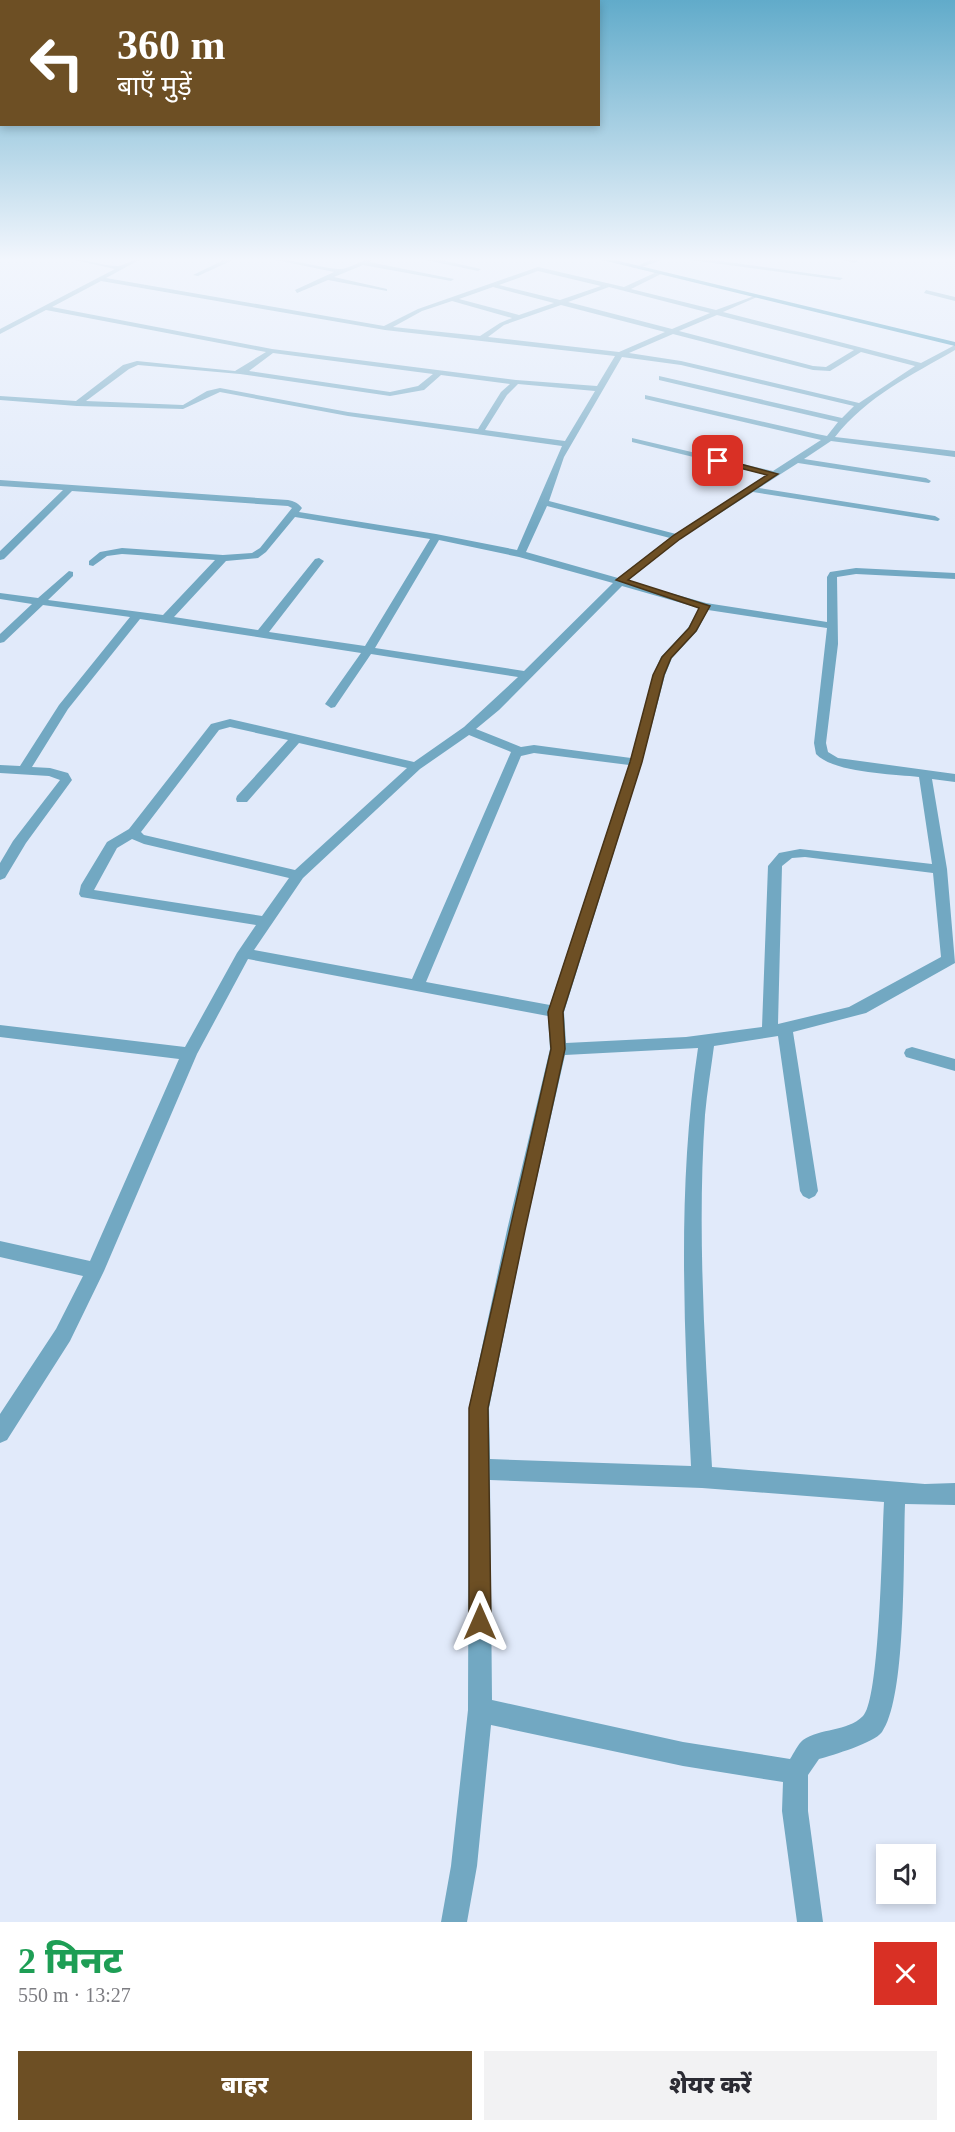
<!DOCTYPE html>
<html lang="hi">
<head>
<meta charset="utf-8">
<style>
	:root { --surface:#fff; --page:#f2f2f3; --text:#2b2b33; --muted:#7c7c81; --accent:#6d4f24 }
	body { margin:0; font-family:"Times New Roman","Noto Sans Devanagari",serif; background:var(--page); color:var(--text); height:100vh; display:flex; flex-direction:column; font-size:22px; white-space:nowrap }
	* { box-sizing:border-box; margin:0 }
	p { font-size:20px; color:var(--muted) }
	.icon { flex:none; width:33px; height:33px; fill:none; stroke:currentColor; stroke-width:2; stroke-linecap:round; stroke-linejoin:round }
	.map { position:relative; height:1922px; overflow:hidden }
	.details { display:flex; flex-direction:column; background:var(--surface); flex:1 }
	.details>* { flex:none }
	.banner { position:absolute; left:0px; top:0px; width:600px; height:126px; box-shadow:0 3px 9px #0003; background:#6d4f24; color:#fff; overflow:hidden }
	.buttons { position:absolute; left:876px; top:1844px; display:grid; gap:12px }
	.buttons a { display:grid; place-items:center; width:60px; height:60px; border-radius:0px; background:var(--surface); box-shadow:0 3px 9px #0003; font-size:30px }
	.pin { position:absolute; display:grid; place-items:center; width:51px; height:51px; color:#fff; margin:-26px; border-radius:12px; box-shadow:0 3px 9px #0006 }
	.me { position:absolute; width:66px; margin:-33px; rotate:0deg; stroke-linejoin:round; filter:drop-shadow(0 0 4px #0008) }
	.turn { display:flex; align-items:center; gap:21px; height:126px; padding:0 18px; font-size:27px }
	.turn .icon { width:78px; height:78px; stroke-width:2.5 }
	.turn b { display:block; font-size:42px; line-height:51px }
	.round { display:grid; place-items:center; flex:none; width:63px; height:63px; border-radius:0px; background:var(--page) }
	.overview { display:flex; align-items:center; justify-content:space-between; height:102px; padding:0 18px }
	h1 { font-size:36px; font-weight:800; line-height:45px; color:#1e9e55 }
	.action { display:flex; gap:12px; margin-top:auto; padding:12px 18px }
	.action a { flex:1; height:69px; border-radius:0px; background:var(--accent); color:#fff; font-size:24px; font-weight:800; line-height:69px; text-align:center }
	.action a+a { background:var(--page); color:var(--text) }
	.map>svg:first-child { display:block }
</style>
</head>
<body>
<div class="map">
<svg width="955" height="1922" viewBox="0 0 955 1922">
	<rect width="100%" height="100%" fill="#e1eafa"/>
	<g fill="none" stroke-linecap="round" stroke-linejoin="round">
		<path fill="#72a8c2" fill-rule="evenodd" d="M 70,259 C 86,259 102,266 118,266 C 126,265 132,259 141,259 L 106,278 L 384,326 L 418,309 L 538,267 L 624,287 L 659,271 L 661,274 L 631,289 L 716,310 L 757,295 L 757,297 L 723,312 L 921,363 L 955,345 L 955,350 C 912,375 867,396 835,437 L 955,451 L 955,457 L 831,441 L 804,459 L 926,478 L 931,481 L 929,483 L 798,463 L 759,488 L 935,516 L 940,519 L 938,521 L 753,492 L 680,539 L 627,581 L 706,603 L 827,622 L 827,577 L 830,572 L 856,568 L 955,573 L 955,579 L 856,574 L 837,577 L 838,644 L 826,743 L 828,752 L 838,758 L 955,774 L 955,782 L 932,779 L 947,869 L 955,963 L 866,1013 L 793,1032 L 818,1191 L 815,1196 L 809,1199 L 803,1196 L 800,1191 L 778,1036 L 714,1046 C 711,1069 707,1092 705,1115 C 697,1232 705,1350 712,1467 L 925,1484 L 955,1483 L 955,1505 L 905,1504 C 903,1553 907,1697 882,1732 C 874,1743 833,1755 819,1759 L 808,1775 L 808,1811 L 823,1922 L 797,1922 L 782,1811 L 783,1782 L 683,1766 L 491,1725 L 477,1866 L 467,1922 L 441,1922 L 451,1866 L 468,1710 L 469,1408 L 507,1230 L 550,1049 L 548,1016 L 248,959 L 197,1054 L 104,1271 L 70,1341 L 7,1440 L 0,1443 L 0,1414 L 56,1329 L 83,1276 L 0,1257 L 0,1241 L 90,1261 L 179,1059 L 0,1037 L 0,1025 L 185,1047 L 237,953 L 256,925 L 81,897 L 79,894 L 81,885 L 107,842 L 129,829 L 211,724 L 230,719 L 414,762 L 464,727 L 518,677 L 371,654 L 335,707 L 331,708 L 325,704 L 361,653 L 140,619 L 68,709 L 32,767 L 50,768 L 68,773 L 72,780 L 26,843 L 5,878 L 0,880 L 0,863 L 13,841 L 60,780 L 49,776 L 0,773 L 0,765 L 20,766 L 59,705 L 130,617 L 43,605 L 4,642 L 0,643 L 0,634 L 32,604 L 0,599 L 0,593 L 38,598 L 69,571 L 73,572 L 73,576 L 48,600 L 163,615 L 215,560 L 122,554 L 107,556 L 93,566 L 89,565 L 89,561 L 100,552 L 122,548 L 223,555 L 252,553 L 260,548 L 292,508 L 288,506 L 72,491 L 4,559 L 0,560 L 0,551 L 63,490 L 0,486 L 0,480 L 288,500 C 294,501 298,503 302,508 L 299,512 L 436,534 L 517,550 L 562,446 L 348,416 L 220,392 L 183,409 L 77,406 L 0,400 L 0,396 L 76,401 L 123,365 L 137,361 L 235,371 L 266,352 L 46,310 L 0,334 L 0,329 L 115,269 ZM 538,271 L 601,286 L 560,300 L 499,285 ZM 101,281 L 385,330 L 615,356 L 597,386 L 516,380 L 272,349 L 52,307 ZM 493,287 L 554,303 L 519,315 L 459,299 ZM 609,287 L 710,313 L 672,329 L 568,302 ZM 452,301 L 512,318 L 500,323 L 480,336 L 393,327 L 422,311 ZM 561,305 L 665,332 L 619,352 L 488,337 L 504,325 ZM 717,315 L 854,350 L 826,367 L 813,366 L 679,331 ZM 673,334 L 813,370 L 830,371 L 861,352 L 915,366 L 859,403 L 681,361 L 629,353 ZM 273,353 L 433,374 L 418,386 L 390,392 L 249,371 ZM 622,357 L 681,365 L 854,406 L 842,418 L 659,376 L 659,380 L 838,422 L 827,436 L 817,434 L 645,395 L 645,399 L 821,440 L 773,471 L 632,438 L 632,442 L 767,475 L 676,534 L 549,501 L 564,457 ZM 138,365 L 240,374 L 390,396 L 424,390 L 441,375 L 510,384 L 501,392 L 478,429 L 348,412 L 220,388 L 207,391 L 183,405 L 86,401 L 129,369 ZM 518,384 L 595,391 L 565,441 L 485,430 L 507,395 ZM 547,506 L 670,538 L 618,578 L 526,552 ZM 295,517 L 430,539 L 365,646 L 269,632 L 324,561 L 319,558 L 315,559 L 258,630 L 174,617 L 226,561 L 258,558 L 266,552 ZM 439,540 L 519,557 L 613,583 L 524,671 L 375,648 ZM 622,586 L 699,608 L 688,628 L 661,657 L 653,675 L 631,758 L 534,745 L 521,747 L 476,729 L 499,710 ZM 708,610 L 827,628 L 814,743 L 816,754 C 834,773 893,774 919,777 L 932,864 L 800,849 L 779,853 L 768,866 L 762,1027 L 686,1037 L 566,1043 L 564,1012 L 642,762 L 665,675 L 672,658 L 697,631 ZM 230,727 L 288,740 L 237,796 L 236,799 L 237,802 L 247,802 L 299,743 L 407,768 L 295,870 L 144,835 L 141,832 L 219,730 ZM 469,735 L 511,752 L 412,979 L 254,950 L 303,878 L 420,769 ZM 534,753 L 629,765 L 550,1005 L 426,982 L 521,756 ZM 132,839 L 144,844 L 289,878 L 262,916 L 94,890 L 117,848 ZM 805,857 L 933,873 L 941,957 L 849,1007 L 778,1024 L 782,866 L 792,858 ZM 698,1048 C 677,1187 684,1326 691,1466 L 490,1459 L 489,1408 L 525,1230 L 565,1055 ZM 490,1480 L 702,1488 L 884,1502 C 882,1534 880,1701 863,1716 C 847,1732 820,1728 803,1740 C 798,1744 794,1753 790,1759 L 683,1742 L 492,1700 Z
			M 226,259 L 235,259 L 198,276 L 193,275 Z
			M 271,259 C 294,259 315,267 338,269 C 349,270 361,259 374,259 L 369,262 L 454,279 L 451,281 L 363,265 L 334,277 L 387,289 L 387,291 L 328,280 L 297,293 L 295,290 L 334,272 Z
			M 421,259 L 437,259 L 481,269 L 478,271 Z
			M 653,259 L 664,259 L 642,267 L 639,265 Z
			M 683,259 L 705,259 L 843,278 L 840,280 Z
			M 840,259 L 856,259 L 858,261 L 855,263 Z
			M 926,290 L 955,297 L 955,301 L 924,293 Z
			M 912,1047 L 955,1059 L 955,1071 L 906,1057 L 904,1053 L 906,1049 Z"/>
		<path fill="#2587ad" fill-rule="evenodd" d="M 598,259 L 611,259 L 955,342 L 955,346 Z"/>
	</g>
	<linearGradient id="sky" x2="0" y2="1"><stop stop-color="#61abca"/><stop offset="0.49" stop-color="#f2f6fd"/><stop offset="1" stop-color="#f2f6fd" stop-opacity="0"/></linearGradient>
	<rect width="955" height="529" fill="url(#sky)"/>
	<path fill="#6d4f24" stroke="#473317" stroke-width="1.5" d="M 718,458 L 778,474 L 680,539 L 628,580 L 710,606 L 696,631 L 671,658 L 664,675 L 642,762 L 563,1012 L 565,1049 L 525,1230 L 488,1408 L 491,1622 L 487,1630 L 480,1633 L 473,1630 L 469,1622 L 469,1408 L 551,1049 L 548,1012 L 630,762 L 653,675 L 662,657 L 689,628 L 699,608 L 616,580 L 674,535 L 767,475 L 716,462 L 716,459 Z"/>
</svg>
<div class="buttons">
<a><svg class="icon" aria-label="sound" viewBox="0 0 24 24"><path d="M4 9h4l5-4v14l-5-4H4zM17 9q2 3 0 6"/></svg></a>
</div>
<div class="pin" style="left:718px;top:461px;background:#d93025"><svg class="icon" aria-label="arrive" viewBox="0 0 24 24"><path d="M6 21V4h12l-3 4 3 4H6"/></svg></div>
<svg class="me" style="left:480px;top:1622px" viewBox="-20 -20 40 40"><path d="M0-17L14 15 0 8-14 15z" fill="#6d4f24" stroke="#fff" stroke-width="4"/></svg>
<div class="banner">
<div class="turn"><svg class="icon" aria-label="left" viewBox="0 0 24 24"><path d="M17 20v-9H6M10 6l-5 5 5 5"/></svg><div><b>360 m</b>बाएँ मुड़ें</div></div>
</div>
</div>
<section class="details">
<div class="overview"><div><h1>2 मिनट</h1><p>550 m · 13:27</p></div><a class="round" style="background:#d93025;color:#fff"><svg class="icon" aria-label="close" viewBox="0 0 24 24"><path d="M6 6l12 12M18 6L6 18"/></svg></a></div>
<div class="action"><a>बाहर</a><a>शेयर करें</a></div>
</section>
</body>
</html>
